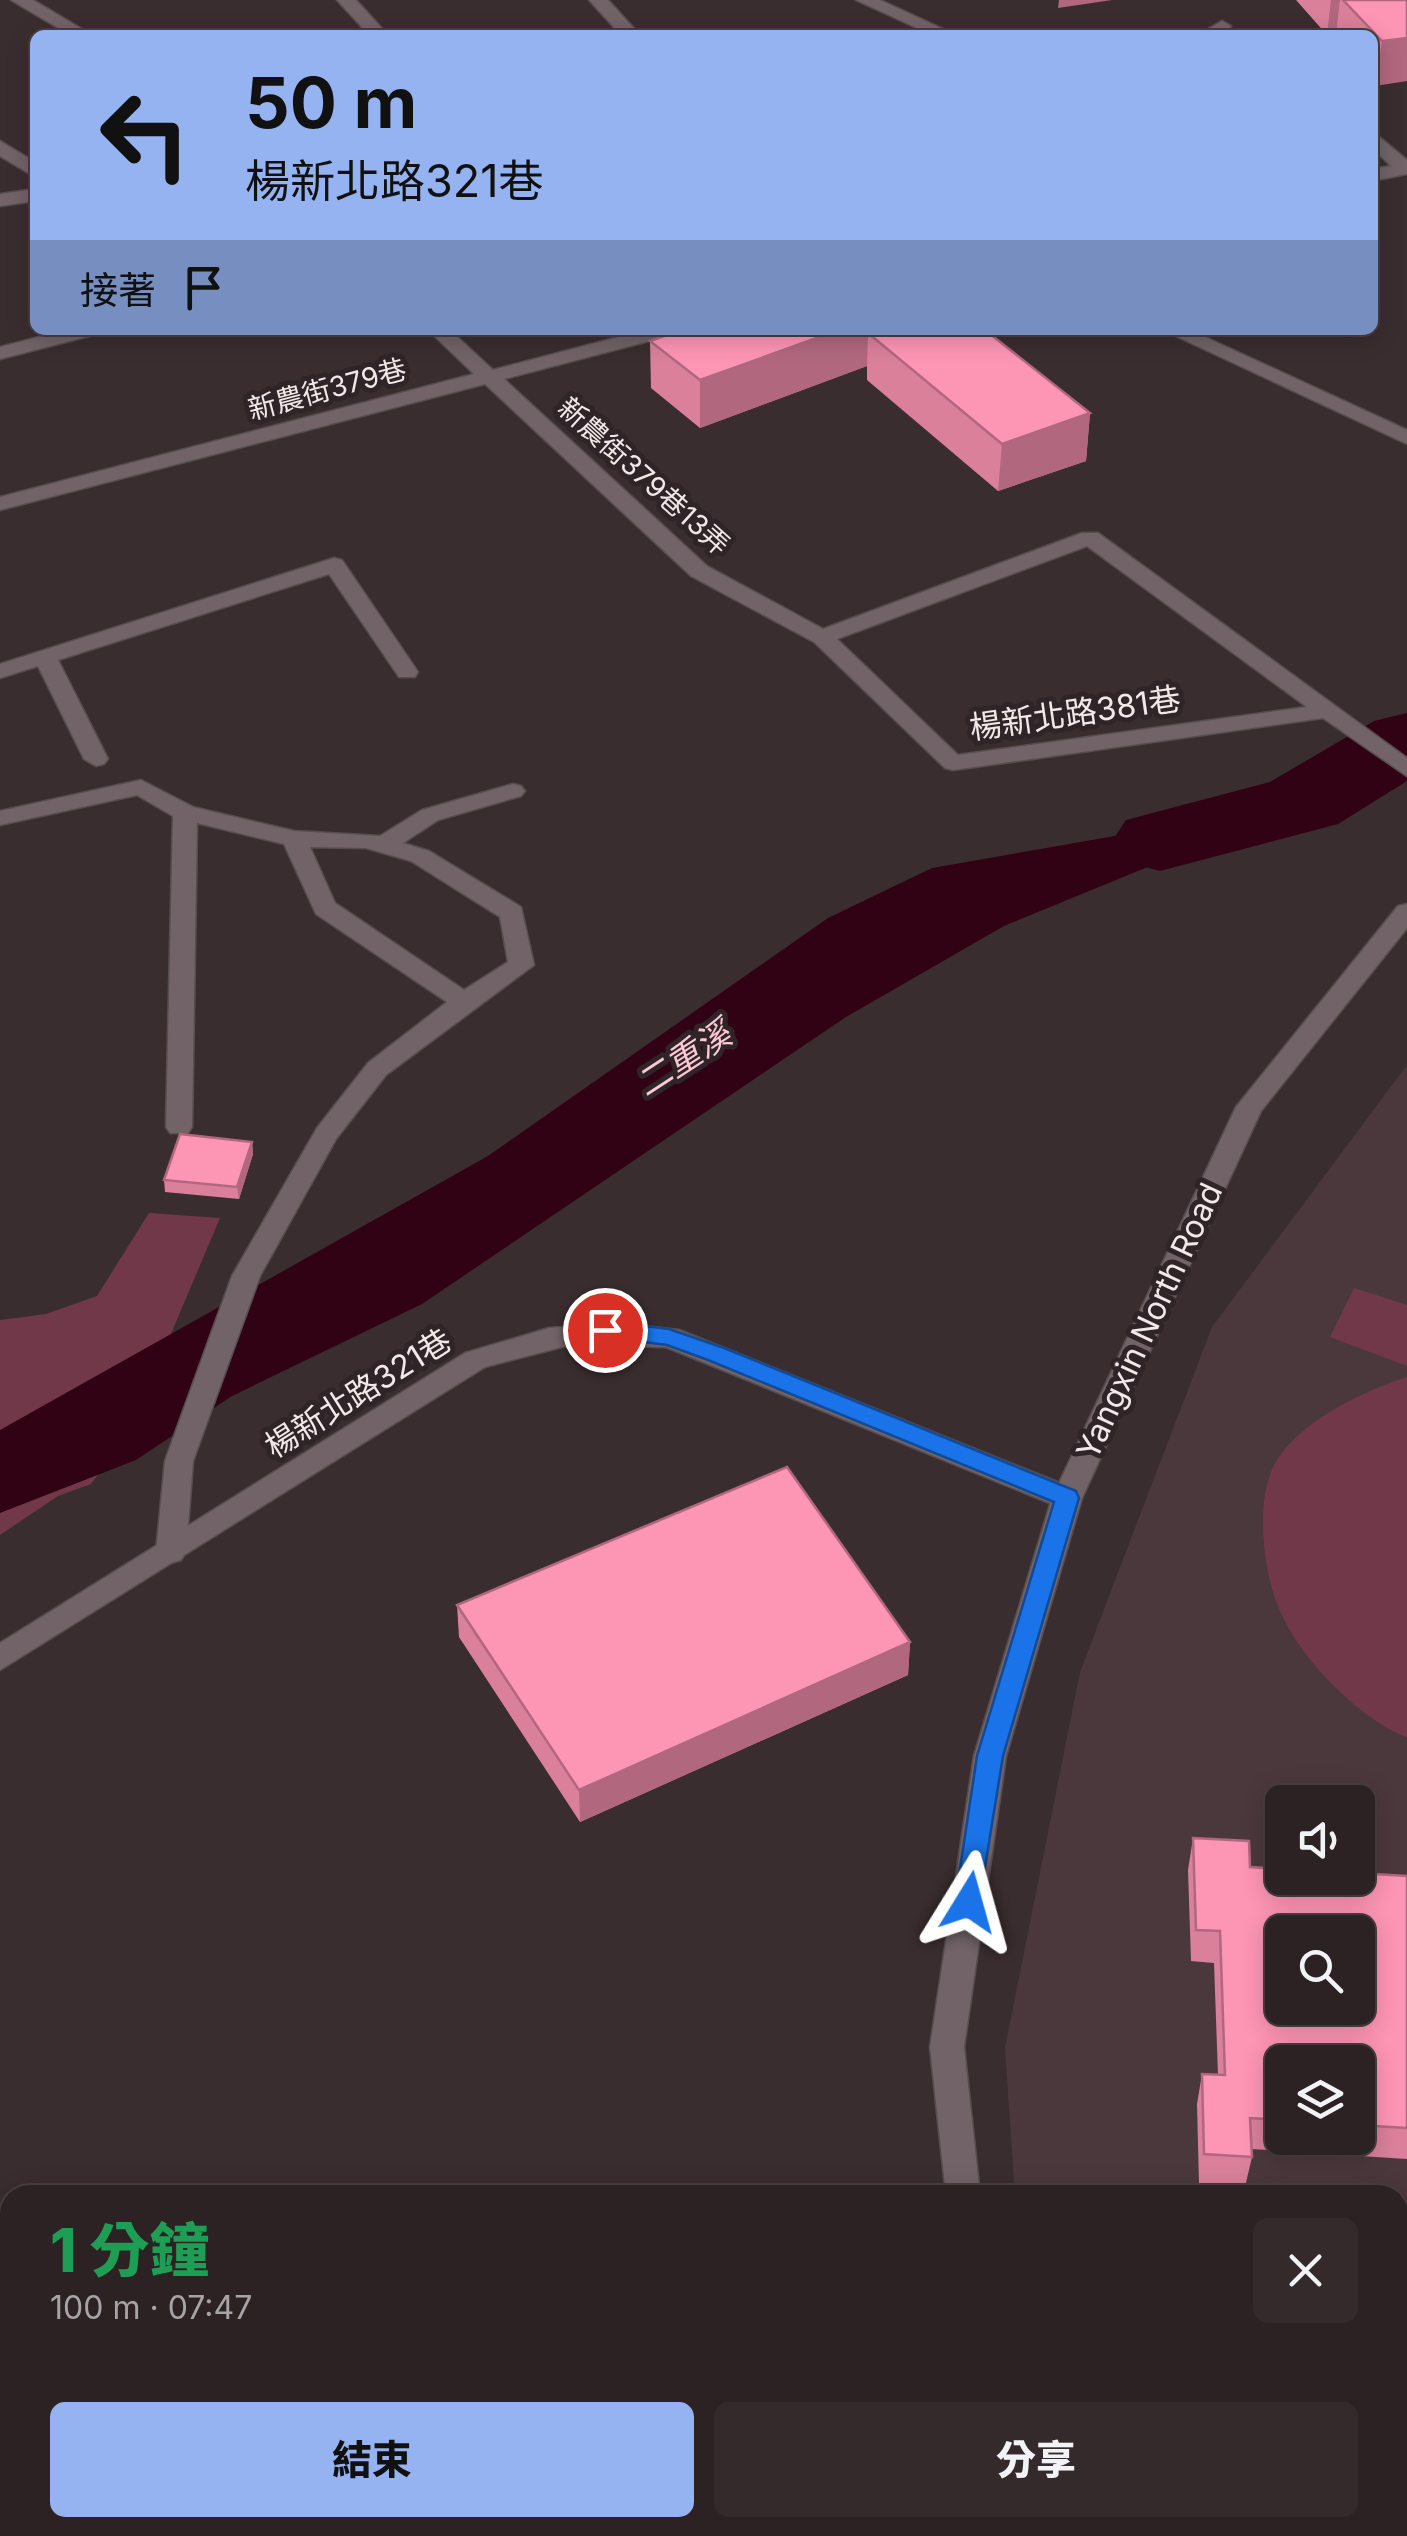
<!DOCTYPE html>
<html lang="zh-TW">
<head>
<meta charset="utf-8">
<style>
	:root { --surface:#2c2224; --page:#342a2c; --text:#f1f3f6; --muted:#a6a4a6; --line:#483f41; --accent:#95b2f1 }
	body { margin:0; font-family:Inter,"Noto Sans TC",sans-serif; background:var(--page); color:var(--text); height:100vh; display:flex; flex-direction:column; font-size:38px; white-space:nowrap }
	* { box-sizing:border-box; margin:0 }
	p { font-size:32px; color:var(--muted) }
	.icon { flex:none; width:55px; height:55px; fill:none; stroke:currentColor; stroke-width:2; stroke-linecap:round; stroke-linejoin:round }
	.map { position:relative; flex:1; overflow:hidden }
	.details { position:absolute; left:0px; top:2185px; width:1408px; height:352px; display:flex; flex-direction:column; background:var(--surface); border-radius:30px 30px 0 0; box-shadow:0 5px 25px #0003,0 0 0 2px var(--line) }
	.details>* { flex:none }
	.guide { position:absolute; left:30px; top:30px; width:1348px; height:305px; border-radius:15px; box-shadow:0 5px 25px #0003,0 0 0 2px var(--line); background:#95b2f1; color:#111; overflow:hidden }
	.fabs { position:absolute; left:1265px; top:1785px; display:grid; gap:20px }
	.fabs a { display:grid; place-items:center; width:110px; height:110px; border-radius:15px; background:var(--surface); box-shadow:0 5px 25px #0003,0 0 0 2px var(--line); font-size:50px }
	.pin { position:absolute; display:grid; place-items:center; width:85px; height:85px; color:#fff; margin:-42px; border:5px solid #fff; border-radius:50%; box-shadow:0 2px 10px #0007 }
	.me { position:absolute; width:110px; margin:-55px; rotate:8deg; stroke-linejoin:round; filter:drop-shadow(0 0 8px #0008) }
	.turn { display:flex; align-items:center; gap:35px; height:210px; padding:0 50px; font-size:45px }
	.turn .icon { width:130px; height:130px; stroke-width:2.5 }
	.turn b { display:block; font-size:70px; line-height:85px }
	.then { display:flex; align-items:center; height:95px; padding:0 50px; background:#0003; gap:20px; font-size:38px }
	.round { display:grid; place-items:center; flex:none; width:105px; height:105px; border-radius:15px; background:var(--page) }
	.head { display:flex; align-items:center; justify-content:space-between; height:170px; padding:0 50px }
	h1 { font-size:60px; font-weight:800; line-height:75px; color:#1e9e55 }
	.primary-button { display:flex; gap:20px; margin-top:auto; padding:20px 50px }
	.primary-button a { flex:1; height:115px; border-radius:15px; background:var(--accent); color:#111; font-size:40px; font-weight:800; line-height:115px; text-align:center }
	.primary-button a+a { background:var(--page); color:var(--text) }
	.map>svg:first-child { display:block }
</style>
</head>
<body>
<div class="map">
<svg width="1407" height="2536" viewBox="0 0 1407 2536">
	<rect width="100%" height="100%" fill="#3a2d30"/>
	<path fill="#4b383d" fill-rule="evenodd" d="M 1407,1065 L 1407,2411 L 1398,2411 L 1398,2195 L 1015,2195 L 1005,2048 L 1080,1672 L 1212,1327 ZM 1282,1802 L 1358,1802 L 1358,1878 L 1282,1878 ZM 1282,1932 L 1358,1932 L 1358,2008 L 1282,2008 ZM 1282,2062 L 1358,2062 L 1358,2138 L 1282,2138 Z"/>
	<path fill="#71384a" d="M 149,1213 L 220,1218 L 129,1433 L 91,1484 L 58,1496 L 0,1535 L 0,1320 L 46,1314 L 97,1296 Z
		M 1354,1288 L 1407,1305 L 1407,1366 L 1330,1337 Z
		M 1407,1377 L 1407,1737 C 1382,1728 1357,1708 1338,1690 C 1287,1640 1264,1595 1263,1522 C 1263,1500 1266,1476 1279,1457 C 1306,1418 1364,1391 1407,1377 Z"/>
	<path fill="#300214" d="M 1304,803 L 1004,926 L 846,1017 L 422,1304 L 232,1396 L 136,1460 L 0,1513 L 0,1430 L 488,1156 L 828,918 L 932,868 Z"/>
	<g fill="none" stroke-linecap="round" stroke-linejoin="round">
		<path fill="#300214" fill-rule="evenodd" d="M 1407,713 L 1407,781 L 1338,824 L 1160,871 L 1126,862 L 1112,841 L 1126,820 L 1270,782 L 1374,721 Z"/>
		<g stroke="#564d4f" stroke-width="3">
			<path id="service" d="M 11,0 L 33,0 L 92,35 L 70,35 Z
				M 337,0 L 356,0 L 388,35 L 369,35 Z
				M 856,0 L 880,0 L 956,35 L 932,35 Z
				M 1222,21 L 1231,26 C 1222,37 1211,35 1198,35 Z
				M 1372,131 L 1407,160 L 1407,174 L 1372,181 L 1372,169 L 1391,166 L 1372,148 Z
				M 0,141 L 35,162 L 35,177 L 0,156 Z
				M 35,189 L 35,201 L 0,206 L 0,194 Z
				M 66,330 L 100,330 L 97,334 L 0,359 L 0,347 Z
				M 428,330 L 450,330 L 493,370 L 645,330 L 679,330 L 676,334 L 504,379 L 707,566 L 823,629 L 1082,533 L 1098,533 L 1407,758 L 1407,776 L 1323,718 L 953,770 L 945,768 L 814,642 L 691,576 L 485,384 L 0,510 L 0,497 L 474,374 ZM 1087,546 L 1307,707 L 958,755 L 837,639 Z
				M 334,558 L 342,560 L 418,672 L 415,677 L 399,677 L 329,574 L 58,660 L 108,759 L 104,764 L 96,766 L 84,759 L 38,666 L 0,678 L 0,664 Z
				M 141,780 L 193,807 L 294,831 L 380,836 L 422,810 L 513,784 L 521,786 L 525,791 L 521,796 L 438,820 L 403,843 L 429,851 L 521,907 L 534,965 L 386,1075 L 336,1139 L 260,1276 L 193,1461 L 186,1552 L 181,1560 L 171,1563 L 161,1560 L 156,1552 L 165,1461 L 232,1276 L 317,1128 L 368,1063 L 447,1002 L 316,914 L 284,844 L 197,823 L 192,1127 L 188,1133 L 170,1133 L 166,1127 L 173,816 L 137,795 L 0,825 L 0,811 ZM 310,847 L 366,848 L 411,861 L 500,917 L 508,962 L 464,990 L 335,903 Z"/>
		</g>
		<g stroke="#564d4f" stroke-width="3">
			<path id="minor" d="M 615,1323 L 679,1330 L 1077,1490 L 1082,1498 L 1077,1506 L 1067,1509 L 1057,1506 L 666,1347 L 570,1345 L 485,1367 L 0,1670 L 0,1643 L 465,1353 L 549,1328 Z
				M 1407,2488 L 1407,2524 L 1398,2524 L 1398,2489 Z"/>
		</g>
		<g stroke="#564d4f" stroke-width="3">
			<path id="tertiary" d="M 589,0 L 608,0 L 640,35 L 621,35 Z
				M 1163,330 L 1190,330 L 1407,430 L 1407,444 Z
				M 1407,904 L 1407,928 L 1261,1111 L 1082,1498 L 1006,1756 L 964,2047 L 980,2195 L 946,2195 L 930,2047 L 974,1756 L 1052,1498 L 1236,1107 L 1398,906 Z
				M 979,2528 L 1016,2528 L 1017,2536 L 979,2536 Z"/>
		</g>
		<use href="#service" fill="#716367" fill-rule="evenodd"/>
		<use href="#minor" fill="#716367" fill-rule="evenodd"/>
		<use href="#tertiary" fill="#716367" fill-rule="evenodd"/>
	</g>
	<path fill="#da809b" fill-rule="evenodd" d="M 1296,0 L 1407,0 L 1375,86 L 1372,83 L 1372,35 L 1336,35 L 1336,34 L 1327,35 Z
		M 681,330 L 985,330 L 1090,413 L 1086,461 L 998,491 L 867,380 L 867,366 L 700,428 L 651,388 L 650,341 Z
		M 252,1142 L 253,1154 L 239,1199 L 165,1192 L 164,1180 Z
		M 457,1605 L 910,1642 L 908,1675 L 580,1822 L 459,1637 Z
		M 1193,1838 L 1250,1867 L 1407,1876 L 1407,2159 L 1251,2149 L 1252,2157 L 1245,2187 L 1199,2184 L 1197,2104 L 1202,2074 L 1218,2075 L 1214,1963 L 1191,1961 L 1188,1870 ZM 1282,2062 L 1358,2062 L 1358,2138 L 1282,2138 Z"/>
	<path fill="#b1687e" d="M 1059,0 L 1112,0 L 1058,8 Z
		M 1331,0 L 1340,0 L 1336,34 L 1327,35 Z
		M 1407,38 L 1407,81 L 1375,86 L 1382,41 Z
		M 839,330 L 924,330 L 868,333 L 867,366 L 700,428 L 700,380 Z
		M 1090,413 L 1086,461 L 998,491 L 1002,444 Z
		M 252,1142 L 253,1154 L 239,1199 L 237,1187 Z
		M 910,1642 L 908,1675 L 580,1822 L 579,1790 Z"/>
	<path fill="#fd95b4" stroke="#b1687e" stroke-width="2.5" fill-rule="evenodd" d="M 1343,0 L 1407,0 L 1407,38 L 1382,41 Z
		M 681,330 L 839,330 L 700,380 L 650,341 Z
		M 877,330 L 985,330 L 1090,413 L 1002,444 L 868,333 Z
		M 180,1134 L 252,1142 L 237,1187 L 164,1180 Z
		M 787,1467 L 910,1642 L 579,1790 L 457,1605 Z
		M 1193,1838 L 1249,1841 L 1250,1867 L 1282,1869 L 1282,1878 L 1358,1878 L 1358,1873 L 1407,1876 L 1407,2128 L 1358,2125 L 1358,2062 L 1282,2062 L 1282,2120 L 1250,2118 L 1252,2157 L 1204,2154 L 1202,2074 L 1225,2075 L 1220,1931 L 1196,1930 ZM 1282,1932 L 1358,1932 L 1358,2008 L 1282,2008 Z"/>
	<path fill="#1a73e8" stroke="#114b97" stroke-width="2.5" d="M 605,1321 L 669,1329 L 724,1348 L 1076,1491 L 1079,1498 L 1003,1756 L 978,1910 L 969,1913 L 959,1910 L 955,1902 L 977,1756 L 1054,1502 L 708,1360 L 667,1345 L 597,1336 L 593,1330 Z"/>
	<g text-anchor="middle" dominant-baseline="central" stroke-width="10" stroke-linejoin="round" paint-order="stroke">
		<g font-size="28" fill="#f1e8ea" stroke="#2f2427">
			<text transform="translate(327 389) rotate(-15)">新農街379巷</text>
			<text transform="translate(644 476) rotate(42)">新農街379巷13弄</text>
		</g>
		<g font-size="32" fill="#f1e8ea" stroke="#2f2427">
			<text transform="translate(1075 713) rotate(-8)">楊新北路381巷</text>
			<text transform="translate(1149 1321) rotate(-65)">Yangxin North Road</text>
			<text transform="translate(358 1393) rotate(-32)">楊新北路321巷</text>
		</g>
		<g font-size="35" font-style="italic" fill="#fdc7d5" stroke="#2f2427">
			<text transform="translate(683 1058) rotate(-33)">二重溪</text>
		</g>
	</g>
</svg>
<div class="fabs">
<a><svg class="icon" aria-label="sound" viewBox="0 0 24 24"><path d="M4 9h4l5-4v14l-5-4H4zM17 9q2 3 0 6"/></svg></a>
<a><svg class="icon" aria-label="search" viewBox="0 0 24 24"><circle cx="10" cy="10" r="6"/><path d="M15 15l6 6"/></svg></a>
<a><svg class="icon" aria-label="layers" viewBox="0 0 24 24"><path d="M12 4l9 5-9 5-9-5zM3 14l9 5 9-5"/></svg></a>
</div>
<div class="pin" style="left:605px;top:1330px;background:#d93025"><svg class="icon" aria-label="arrive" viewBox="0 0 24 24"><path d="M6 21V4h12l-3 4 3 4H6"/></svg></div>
<svg class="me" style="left:969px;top:1902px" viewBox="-20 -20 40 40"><path d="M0-17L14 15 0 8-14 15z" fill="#1a73e8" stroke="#fff" stroke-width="4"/></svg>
<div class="guide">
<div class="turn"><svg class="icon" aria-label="left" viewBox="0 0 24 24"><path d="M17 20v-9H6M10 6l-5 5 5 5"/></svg><div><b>50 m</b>楊新北路321巷</div></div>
<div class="then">接著<svg class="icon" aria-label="arrive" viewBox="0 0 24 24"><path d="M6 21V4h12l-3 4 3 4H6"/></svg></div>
</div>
<section class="details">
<div class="head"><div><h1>1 分鐘</h1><p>100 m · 07:47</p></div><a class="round"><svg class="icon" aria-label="close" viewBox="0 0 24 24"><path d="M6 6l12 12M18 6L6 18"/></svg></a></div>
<div class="primary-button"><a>結束</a><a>分享</a></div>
</section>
</div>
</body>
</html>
